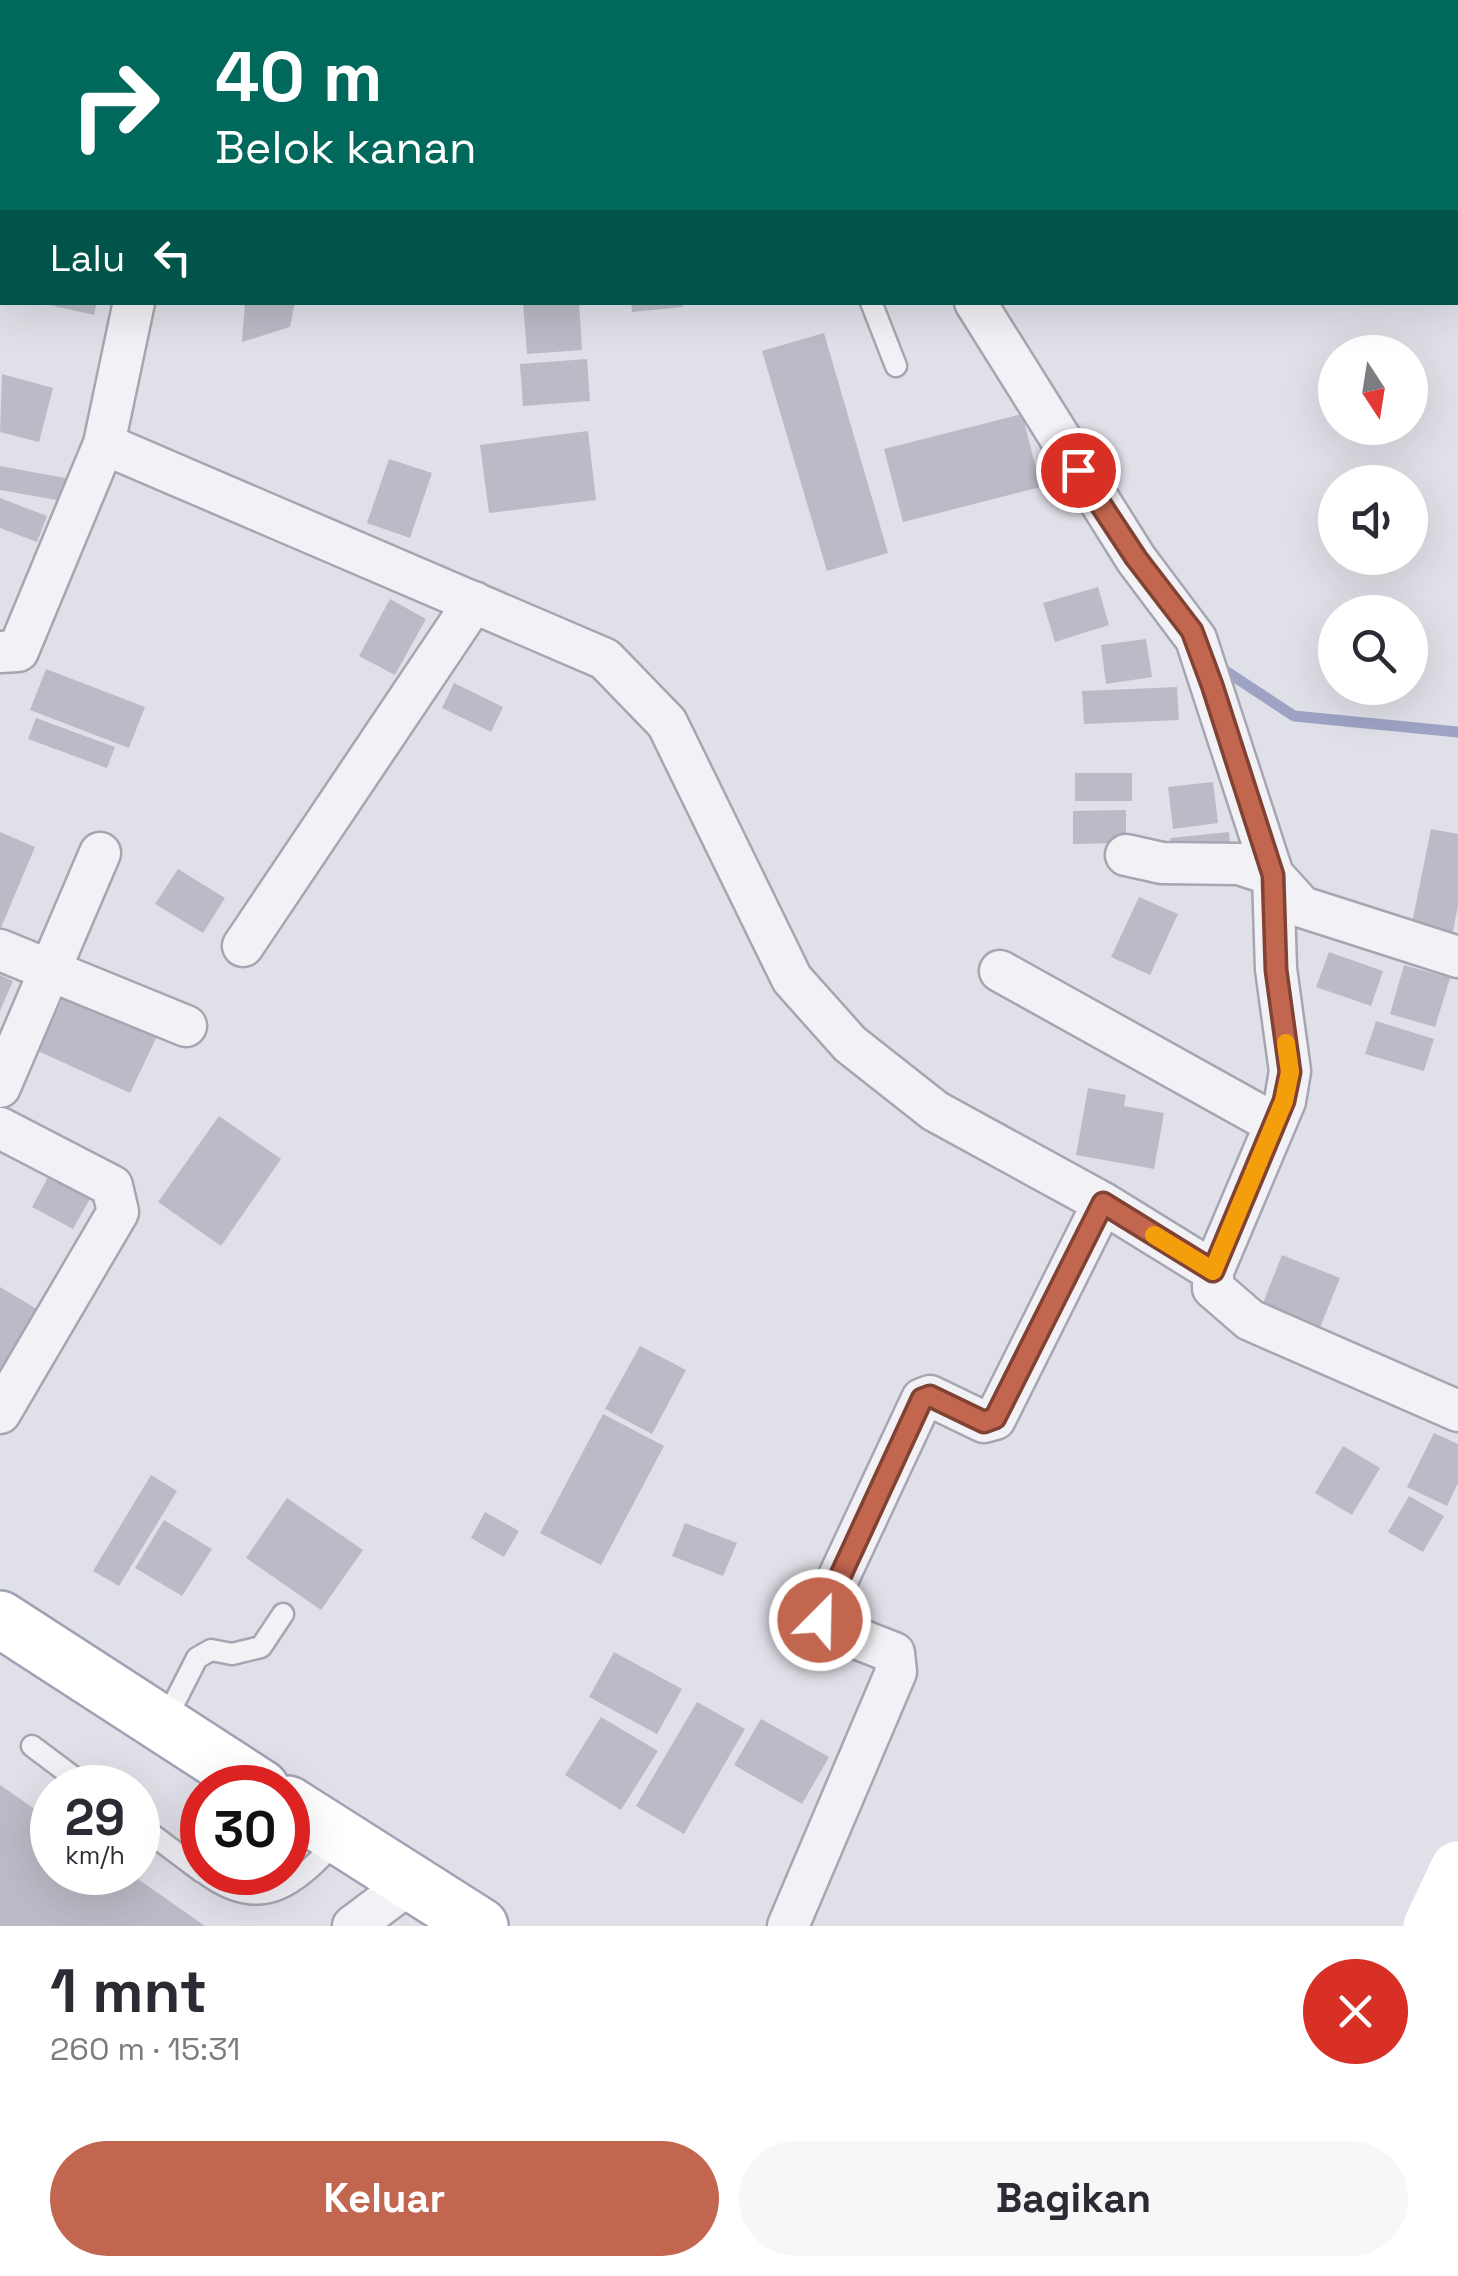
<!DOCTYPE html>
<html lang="id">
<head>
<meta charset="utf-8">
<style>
	:root { --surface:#fff; --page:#f7f7f7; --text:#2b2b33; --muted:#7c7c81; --accent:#c3664f }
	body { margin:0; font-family:"Space Grotesk",sans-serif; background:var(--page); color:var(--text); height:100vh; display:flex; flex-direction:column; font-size:38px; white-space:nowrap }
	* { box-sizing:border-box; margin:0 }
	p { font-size:32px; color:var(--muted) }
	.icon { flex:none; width:55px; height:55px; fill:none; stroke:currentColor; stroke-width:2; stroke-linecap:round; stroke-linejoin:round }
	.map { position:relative; height:1926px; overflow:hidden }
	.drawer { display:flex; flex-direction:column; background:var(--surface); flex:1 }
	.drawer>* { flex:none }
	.banner { position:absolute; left:0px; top:0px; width:1460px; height:305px; box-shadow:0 10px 40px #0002; background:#00695c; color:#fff; overflow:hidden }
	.needle { width:65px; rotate:168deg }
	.fabs { position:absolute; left:1318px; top:335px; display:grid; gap:20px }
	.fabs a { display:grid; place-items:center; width:110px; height:110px; border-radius:50%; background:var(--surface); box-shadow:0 10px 40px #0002; font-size:50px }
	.speed { position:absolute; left:30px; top:1765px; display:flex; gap:20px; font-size:50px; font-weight:700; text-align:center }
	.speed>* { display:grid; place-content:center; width:130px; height:130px; border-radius:50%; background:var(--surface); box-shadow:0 10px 40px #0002; line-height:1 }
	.speed small { font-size:25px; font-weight:400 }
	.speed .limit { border:15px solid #d22; background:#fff; color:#111 }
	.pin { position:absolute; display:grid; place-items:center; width:85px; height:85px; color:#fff; margin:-42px; border:5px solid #fff; border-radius:50%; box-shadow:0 2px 10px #0007 }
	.me { position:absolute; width:110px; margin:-55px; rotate:23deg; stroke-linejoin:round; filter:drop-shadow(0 0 8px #0008) }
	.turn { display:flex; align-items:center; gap:35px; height:210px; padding:0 50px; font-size:45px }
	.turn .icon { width:130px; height:130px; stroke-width:2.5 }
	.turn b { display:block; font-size:70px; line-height:85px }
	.then { display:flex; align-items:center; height:95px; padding:0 50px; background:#0003; gap:20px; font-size:38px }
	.round { display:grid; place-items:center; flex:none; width:105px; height:105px; border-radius:52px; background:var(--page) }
	.overview { display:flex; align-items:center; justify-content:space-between; height:170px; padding:0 50px }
	h1 { font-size:60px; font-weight:800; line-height:75px }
	.action { display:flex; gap:20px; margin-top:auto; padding:20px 50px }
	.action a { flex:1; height:115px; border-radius:60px; background:var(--accent); color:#fff; font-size:40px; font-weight:800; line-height:115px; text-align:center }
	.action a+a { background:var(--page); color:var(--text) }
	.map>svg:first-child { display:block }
</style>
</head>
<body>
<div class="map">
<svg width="1458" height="1926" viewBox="0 0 1458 1926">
	<rect width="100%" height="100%" fill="#e0e0e8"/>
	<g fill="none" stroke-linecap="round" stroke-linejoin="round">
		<path stroke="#9ea3c5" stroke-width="11" d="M 758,0 L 760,2
			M 1218,666 L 1294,716 L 1458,732"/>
	</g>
	<path fill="#bbbbc7" d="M 36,302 L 97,302 L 94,315 Z
		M 245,302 L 295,302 L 290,327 L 242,342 Z
		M 523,302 L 579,302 L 582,350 L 527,354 Z
		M 631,302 L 683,302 L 683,307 L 632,312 Z
		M 824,333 L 888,553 L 827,571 L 762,351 Z
		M 587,359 L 590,401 L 523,406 L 520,364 Z
		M 2,374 L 53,388 L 39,442 L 0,432 Z
		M 1022,414 L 1041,487 L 903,522 L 884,449 Z
		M 588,431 L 596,500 L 489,513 L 480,445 Z
		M 389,459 L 432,473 L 410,538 L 367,523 Z
		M 0,466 L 65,478 L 68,502 L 0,490 Z
		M 0,498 L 47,516 L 37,542 L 0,528 Z
		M 1098,587 L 1109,625 L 1055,642 L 1043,603 Z
		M 390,599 L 426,619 L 395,675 L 359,656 Z
		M 1146,639 L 1152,677 L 1106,684 L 1101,645 Z
		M 46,669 L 145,707 L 129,748 L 30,710 Z
		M 454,683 L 503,707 L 491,732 L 442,708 Z
		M 1177,687 L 1179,720 L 1084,724 L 1082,691 Z
		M 36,718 L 115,747 L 107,768 L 28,739 Z
		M 1075,773 L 1132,773 L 1132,801 L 1075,801 Z
		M 1213,782 L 1218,823 L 1173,829 L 1168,787 Z
		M 1126,810 L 1126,843 L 1073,844 L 1073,811 Z
		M 1431,829 L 1458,834 L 1458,906 L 1450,946 L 1409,938 Z
		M 0,832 L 35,847 L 0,930 Z
		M 1229,832 L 1231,856 L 1173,862 L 1170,838 Z
		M 178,869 L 225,898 L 203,933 L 155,904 Z
		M 1139,897 L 1178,914 L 1150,975 L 1111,957 Z
		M 1329,952 L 1383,971 L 1371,1006 L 1316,987 Z
		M 1404,965 L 1450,978 L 1435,1027 L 1390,1014 Z
		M 0,975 L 13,981 L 0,1011 Z
		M 67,990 L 159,1032 L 130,1093 L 38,1051 Z
		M 1376,1021 L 1434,1039 L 1424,1071 L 1365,1054 Z
		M 1088,1088 L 1126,1095 L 1124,1106 L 1164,1113 L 1154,1169 L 1076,1155 Z
		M 219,1116 L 281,1159 L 221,1246 L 158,1202 Z
		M 53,1168 L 95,1190 L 73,1229 L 32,1207 Z
		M 1282,1255 L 1340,1278 L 1317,1335 L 1259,1313 Z
		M 0,1287 L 50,1317 L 0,1399 Z
		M 640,1346 L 686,1370 L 652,1434 L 605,1409 Z
		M 603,1414 L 664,1446 L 601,1565 L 540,1533 Z
		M 1434,1433 L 1458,1444 L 1458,1483 L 1447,1506 L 1407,1487 Z
		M 1343,1446 L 1380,1468 L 1352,1515 L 1315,1493 Z
		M 151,1475 L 177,1491 L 119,1586 L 93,1571 Z
		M 1409,1496 L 1444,1516 L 1423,1552 L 1388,1532 Z
		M 287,1498 L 363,1550 L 321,1610 L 246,1558 Z
		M 485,1512 L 519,1531 L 504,1557 L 471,1538 Z
		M 164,1520 L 212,1549 L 182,1596 L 135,1568 Z
		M 685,1523 L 737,1543 L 723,1576 L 672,1556 Z
		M 614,1652 L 682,1689 L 657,1734 L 589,1697 Z
		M 697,1702 L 745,1729 L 684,1834 L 636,1806 Z
		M 601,1717 L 658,1751 L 621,1810 L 565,1775 Z
		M 761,1719 L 829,1757 L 802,1804 L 734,1765 Z
		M 0,1785 L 52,1821 L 52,1872 L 128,1872 L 205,1926 L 0,1926 Z"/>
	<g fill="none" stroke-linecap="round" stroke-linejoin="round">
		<g stroke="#a6a6b2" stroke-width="25">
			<path id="lane" d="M 871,302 L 896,366
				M 164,1723 L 197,1658 L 211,1650 L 232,1654 L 261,1647 L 283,1614
				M 32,1746 L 88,1788
				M 138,1824 L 202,1872
				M 203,1872 C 262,1917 296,1885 339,1839"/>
		</g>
		<g stroke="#a6a6b2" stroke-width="45">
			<path id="street" d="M 244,0 L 244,2
				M 1108,2 L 1108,0
				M 0,171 L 2,171
				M 134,302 L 104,444 L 605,659 L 667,723 L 792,979 L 850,1044 L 935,1111 L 1103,1203 L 1213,1271
				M 975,302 L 1136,559 L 1196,639 L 1273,875 L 1276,969 L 1290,1071 L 1285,1101 L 1213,1271 L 1213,1288 L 1250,1320 L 1458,1411
				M 0,652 L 18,651 L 104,444
				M 1126,855 L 1162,863 L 1239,864 L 1273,875 L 1302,907 L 1458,957
				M 243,946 L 474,602
				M 0,950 L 186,1026
				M 1000,971 L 1275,1124
				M 0,1087 L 100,853
				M 0,1128 L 112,1186 L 118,1212 L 0,1413
				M 353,1926 L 410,1883
				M 788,1926 L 896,1672 L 894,1653 L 823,1625 L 821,1615 L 922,1399 L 930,1396 L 984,1422 L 995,1419 L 1103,1203"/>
		</g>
		<g stroke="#a0a1b3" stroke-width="60">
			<path id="primary" d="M 0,1619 L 261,1788
				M 288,1804 L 480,1926"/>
		</g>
		<use href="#lane" stroke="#f2f2f6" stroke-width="20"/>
		<use href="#street" stroke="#f2f2f6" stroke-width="40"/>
		<path stroke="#fff" stroke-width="55" d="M 877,0 L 878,2
			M 1297,2 L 1358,0
			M 1431,1926 L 1458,1869"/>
		<use href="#primary" stroke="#fff" stroke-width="55"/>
	</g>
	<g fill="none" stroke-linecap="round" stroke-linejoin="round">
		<g stroke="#7f4233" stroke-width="25">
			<path id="route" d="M 820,1620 L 922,1399 L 930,1396 L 984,1422 L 995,1418 L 1103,1203 L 1213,1271 L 1284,1101 L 1290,1072 L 1276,970 L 1273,875 L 1212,685 L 1192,631 L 1136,558 L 1078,470"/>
		</g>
		<use href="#route" stroke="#c3664f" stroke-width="18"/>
		<path stroke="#f59e0b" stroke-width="18" d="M 1154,1235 L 1213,1271 L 1284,1101 L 1290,1072 L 1286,1043"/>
	</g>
</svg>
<div class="fabs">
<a><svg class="needle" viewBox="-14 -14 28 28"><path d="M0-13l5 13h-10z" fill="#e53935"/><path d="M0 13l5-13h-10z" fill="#7c7c81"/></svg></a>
<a><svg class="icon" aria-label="sound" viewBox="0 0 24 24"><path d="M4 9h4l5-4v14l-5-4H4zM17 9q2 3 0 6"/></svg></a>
<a><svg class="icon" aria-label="search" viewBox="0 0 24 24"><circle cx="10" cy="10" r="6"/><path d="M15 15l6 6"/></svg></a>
</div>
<div class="speed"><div>29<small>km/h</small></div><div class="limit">30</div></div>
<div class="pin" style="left:1078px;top:470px;background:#d93025"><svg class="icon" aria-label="arrive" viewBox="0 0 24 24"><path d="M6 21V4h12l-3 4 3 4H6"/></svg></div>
<svg class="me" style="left:820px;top:1620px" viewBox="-20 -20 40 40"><circle r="17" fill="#c3664f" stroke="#fff" stroke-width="3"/><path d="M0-11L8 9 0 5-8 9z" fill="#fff"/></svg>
<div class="banner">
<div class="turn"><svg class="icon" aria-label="right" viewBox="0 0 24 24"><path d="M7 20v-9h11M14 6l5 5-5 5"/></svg><div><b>40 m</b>Belok kanan</div></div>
<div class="then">Lalu<svg class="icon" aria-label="left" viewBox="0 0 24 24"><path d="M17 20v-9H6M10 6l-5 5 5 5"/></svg></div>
</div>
</div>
<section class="drawer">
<div class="overview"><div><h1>1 mnt</h1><p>260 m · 15:31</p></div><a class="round" style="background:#d93025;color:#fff"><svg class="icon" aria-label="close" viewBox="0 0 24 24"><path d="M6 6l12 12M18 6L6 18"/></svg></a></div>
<div class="action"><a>Keluar</a><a>Bagikan</a></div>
</section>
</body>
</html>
